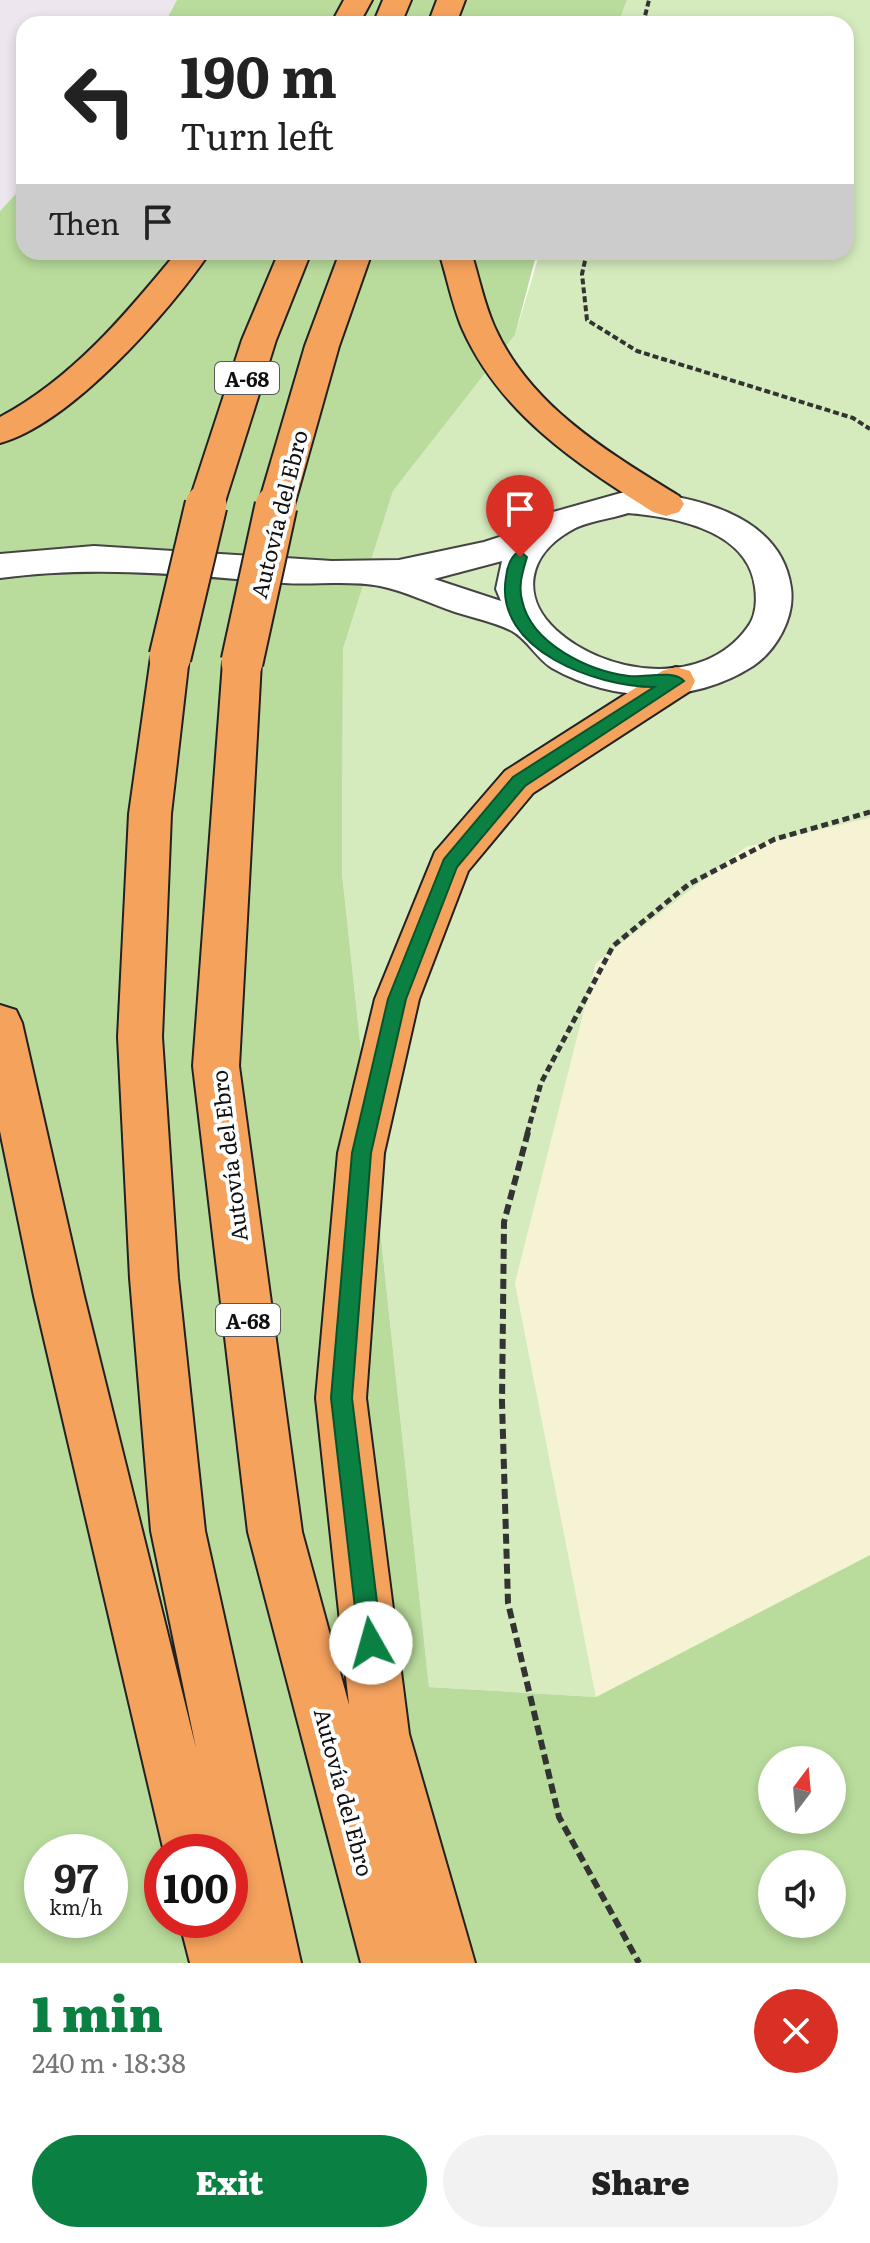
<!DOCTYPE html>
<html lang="en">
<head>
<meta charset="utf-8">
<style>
	:root { --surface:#fff; --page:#f2f2f2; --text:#222; --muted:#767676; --accent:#0b8043 }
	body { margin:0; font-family:Literata,serif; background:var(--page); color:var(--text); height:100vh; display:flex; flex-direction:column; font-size:30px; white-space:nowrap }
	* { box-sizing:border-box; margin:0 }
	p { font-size:26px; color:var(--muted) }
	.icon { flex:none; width:44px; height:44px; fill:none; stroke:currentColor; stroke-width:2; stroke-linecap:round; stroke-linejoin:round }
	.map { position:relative; height:1963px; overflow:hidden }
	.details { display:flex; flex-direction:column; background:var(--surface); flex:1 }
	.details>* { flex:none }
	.hud { position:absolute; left:16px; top:16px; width:838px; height:244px; border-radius:24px; box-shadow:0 4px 12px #0003; background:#fff; color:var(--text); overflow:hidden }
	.needle { width:52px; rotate:16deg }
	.tools { position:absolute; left:758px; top:1746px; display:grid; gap:16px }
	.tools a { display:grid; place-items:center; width:88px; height:88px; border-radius:50%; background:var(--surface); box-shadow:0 4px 12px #0003; font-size:40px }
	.speed { position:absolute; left:24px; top:1834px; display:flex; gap:16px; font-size:40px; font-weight:700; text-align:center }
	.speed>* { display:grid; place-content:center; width:104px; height:104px; border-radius:50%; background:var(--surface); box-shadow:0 4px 12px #0003; line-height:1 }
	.speed small { font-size:20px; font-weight:400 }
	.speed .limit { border:12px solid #d22; background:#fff; color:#111 }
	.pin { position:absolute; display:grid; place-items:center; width:68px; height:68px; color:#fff; margin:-82px -34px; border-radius:50% 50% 50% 0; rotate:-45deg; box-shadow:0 0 8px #0007 }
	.pin .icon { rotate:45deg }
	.me { position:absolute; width:88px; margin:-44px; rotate:353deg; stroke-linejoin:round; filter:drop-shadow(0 0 6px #0008) }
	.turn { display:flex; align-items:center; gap:28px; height:168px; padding:0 32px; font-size:36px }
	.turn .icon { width:104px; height:104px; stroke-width:2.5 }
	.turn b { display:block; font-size:56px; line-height:68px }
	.then { display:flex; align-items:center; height:76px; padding:0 32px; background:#0003; gap:16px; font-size:30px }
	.round { display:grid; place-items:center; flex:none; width:84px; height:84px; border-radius:42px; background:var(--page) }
	.headline { display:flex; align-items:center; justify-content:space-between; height:136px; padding:0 32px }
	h1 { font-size:48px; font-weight:800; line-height:60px; color:var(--accent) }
	.action { display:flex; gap:16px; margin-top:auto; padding:16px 32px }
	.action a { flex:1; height:92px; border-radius:48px; background:var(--accent); color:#fff; font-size:32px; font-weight:800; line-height:92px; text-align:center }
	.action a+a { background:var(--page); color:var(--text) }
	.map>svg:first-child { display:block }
</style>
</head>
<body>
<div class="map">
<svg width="870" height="1963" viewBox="0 0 870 1963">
	<rect width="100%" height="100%" fill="#fffdf5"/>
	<path fill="#eee6ef" d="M 0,0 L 177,0 L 164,24 L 24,24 L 24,185 L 0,211 Z"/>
	<path fill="#f6f3d4" d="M 870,818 L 870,1555 L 596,1697 L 515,1283 L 596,963 L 746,847 Z"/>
	<path fill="#d5ebbd" d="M 627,0 L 870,0 L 870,818 L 746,847 L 596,963 L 515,1283 L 596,1697 L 429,1687 L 342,873 L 343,649 L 393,491 L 515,335 L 540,252 L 846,252 L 846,24 L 618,24 Z"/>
	<path fill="#b9dc9c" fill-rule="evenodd" d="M 177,0 L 627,0 L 618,24 L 164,24 Z
		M 24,185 L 24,252 L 537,252 L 515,335 L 393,491 L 343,649 L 342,873 L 429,1687 L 596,1697 L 870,1555 L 870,1963 L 0,1963 L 0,211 ZM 772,1760 L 832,1760 L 832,1820 L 772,1820 ZM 42,1852 L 110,1852 L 110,1920 L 42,1920 ZM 162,1852 L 230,1852 L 230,1920 L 162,1920 ZM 772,1864 L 832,1864 L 832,1924 L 772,1924 Z"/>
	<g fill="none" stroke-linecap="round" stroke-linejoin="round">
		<g stroke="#444" stroke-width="4">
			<path id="minor" d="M 628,491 C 690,495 781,513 791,588 C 795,617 777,650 753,666 C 692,705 614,703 552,668 C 537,659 527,639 512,631 C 495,622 473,618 455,612 C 431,604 405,591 380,586 C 350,580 314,585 284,583 C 188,575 96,565 0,578 L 0,554 L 94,546 L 332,561 L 399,560 L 484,542 L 530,527 L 546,514 ZM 628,513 C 675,517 748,530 755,587 C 757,601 756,617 747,628 C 703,689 605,675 556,630 C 520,597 528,555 570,531 C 586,521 611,519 628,513 ZM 502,561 L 496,589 L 501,601 L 434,579 Z"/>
		</g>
		<g stroke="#222" stroke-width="4">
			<path id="motorway" d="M 344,0 L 372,0 L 359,24 L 331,24 Z
				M 383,0 L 411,0 L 401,24 L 373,24 Z
				M 437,0 L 465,0 L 456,24 L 428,24 Z
				M 177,252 L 210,252 C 169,312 71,424 0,443 L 0,417 C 72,379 126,314 177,252 Z
				M 279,252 L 311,252 L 276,340 L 224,505 L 219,513 L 206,517 L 193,513 L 188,505 L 242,340 Z
				M 340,252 L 372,252 L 339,346 L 294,506 L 289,514 L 276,518 L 263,514 L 258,506 L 305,346 Z
				M 439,252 L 471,252 C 479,277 484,304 495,328 C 531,407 608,452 679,496 L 684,504 L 679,512 L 666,516 L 653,512 C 577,464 500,414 462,328 C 452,304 447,277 439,252 Z
				M 170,643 L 184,647 L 189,657 L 171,814 L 162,1037 L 178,1278 L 205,1531 L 301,1963 L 190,1963 L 179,1920 L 230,1920 L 230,1852 L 164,1852 L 34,1296 L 0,1131 L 0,1005 L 16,1010 L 22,1023 L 84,1296 L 196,1748 L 151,1531 L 130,1278 L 118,1037 L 129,814 L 151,657 L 156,647 Z
				M 242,648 L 256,652 L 261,662 L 239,1066 L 302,1532 L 349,1705 L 316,1398 L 338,1153 L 375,999 L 435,852 L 505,771 L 662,671 L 676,667 L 690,671 L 695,681 L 690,691 L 533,793 L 468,871 L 419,999 L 384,1153 L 366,1398 L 409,1734 L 475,1963 L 361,1963 L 248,1532 L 193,1066 L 223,662 L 228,652 Z"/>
		</g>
		<path stroke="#333" stroke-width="4" stroke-dasharray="6 3" stroke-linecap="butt" d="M 643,24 L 649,0
			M 587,252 L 582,274 L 587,320 L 637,351 L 853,418 L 870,429"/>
		<path stroke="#333" stroke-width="5" stroke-dasharray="7 4" stroke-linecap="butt" d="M 527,1134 L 541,1083 L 613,946 L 689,884 L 775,839 L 870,812"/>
		<path stroke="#333" stroke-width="6" stroke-dasharray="10 5" stroke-linecap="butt" d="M 528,1132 L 504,1222 L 502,1402 L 508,1603 L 559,1817 L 639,1963"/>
		<use href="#minor" fill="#fff" fill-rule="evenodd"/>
		<use href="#motorway" fill="#f5a25d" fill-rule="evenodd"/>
		<g stroke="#222" stroke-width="45" stroke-linecap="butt">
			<path id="motorway-bridge" d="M 170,657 L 206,505
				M 242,662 L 276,506"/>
		</g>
		<use href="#motorway-bridge" stroke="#f5a25d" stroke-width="41"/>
	</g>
	<path fill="#0b8043" stroke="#07532c" stroke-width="2" d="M 520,551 L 527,557 C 523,571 518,585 522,600 C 531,644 589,671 629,676 C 645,678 673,669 684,681 L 525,786 L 457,867 L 406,999 L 371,1153 L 352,1398 L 382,1643 L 379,1651 L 371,1654 L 363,1651 L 359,1643 L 331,1398 L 352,1153 L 388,999 L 444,859 L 513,777 L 654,687 C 598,687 493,651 506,577 C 507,567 511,555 520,551 Z"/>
	<g text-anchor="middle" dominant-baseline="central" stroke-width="8" stroke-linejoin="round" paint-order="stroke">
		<g fill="#fff" stroke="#585858" stroke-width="2">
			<rect x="215" y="362" width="64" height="32" rx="6"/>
			<rect x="216" y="1304" width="64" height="32" rx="6"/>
		</g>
		<g font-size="20" font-weight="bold" fill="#111">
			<text x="247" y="378">A-68</text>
			<text x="248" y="1320">A-68</text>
		</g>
		<g font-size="22" fill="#111" stroke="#fff">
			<text transform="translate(278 514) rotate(-76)">Autovía del Ebro</text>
			<text transform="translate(228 1156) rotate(-97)">Autovía del Ebro</text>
			<text transform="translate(345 1792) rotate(75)">Autovía del Ebro</text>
		</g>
	</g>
</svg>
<div class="tools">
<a><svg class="needle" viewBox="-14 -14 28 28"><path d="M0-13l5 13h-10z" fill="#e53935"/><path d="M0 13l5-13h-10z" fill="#767676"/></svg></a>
<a><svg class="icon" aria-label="sound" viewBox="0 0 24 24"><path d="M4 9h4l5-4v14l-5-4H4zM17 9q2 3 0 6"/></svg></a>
</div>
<div class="speed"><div>97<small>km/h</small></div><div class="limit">100</div></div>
<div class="pin" style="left:520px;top:557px;background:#d93025"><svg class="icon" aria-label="arrive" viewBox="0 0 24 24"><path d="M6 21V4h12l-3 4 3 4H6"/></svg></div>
<svg class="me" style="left:371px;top:1643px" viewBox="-20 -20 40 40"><circle r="19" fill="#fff"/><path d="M0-13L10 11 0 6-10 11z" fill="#0b8043"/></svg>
<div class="hud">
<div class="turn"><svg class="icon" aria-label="left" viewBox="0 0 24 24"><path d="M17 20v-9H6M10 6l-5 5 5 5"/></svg><div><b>190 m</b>Turn left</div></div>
<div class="then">Then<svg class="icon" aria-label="arrive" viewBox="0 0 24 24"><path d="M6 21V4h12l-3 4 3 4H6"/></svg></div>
</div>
</div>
<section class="details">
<div class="headline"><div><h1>1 min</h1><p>240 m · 18:38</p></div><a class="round" style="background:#d93025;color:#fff"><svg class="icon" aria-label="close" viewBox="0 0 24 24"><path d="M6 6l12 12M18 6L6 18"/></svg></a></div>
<div class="action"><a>Exit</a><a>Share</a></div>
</section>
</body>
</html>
